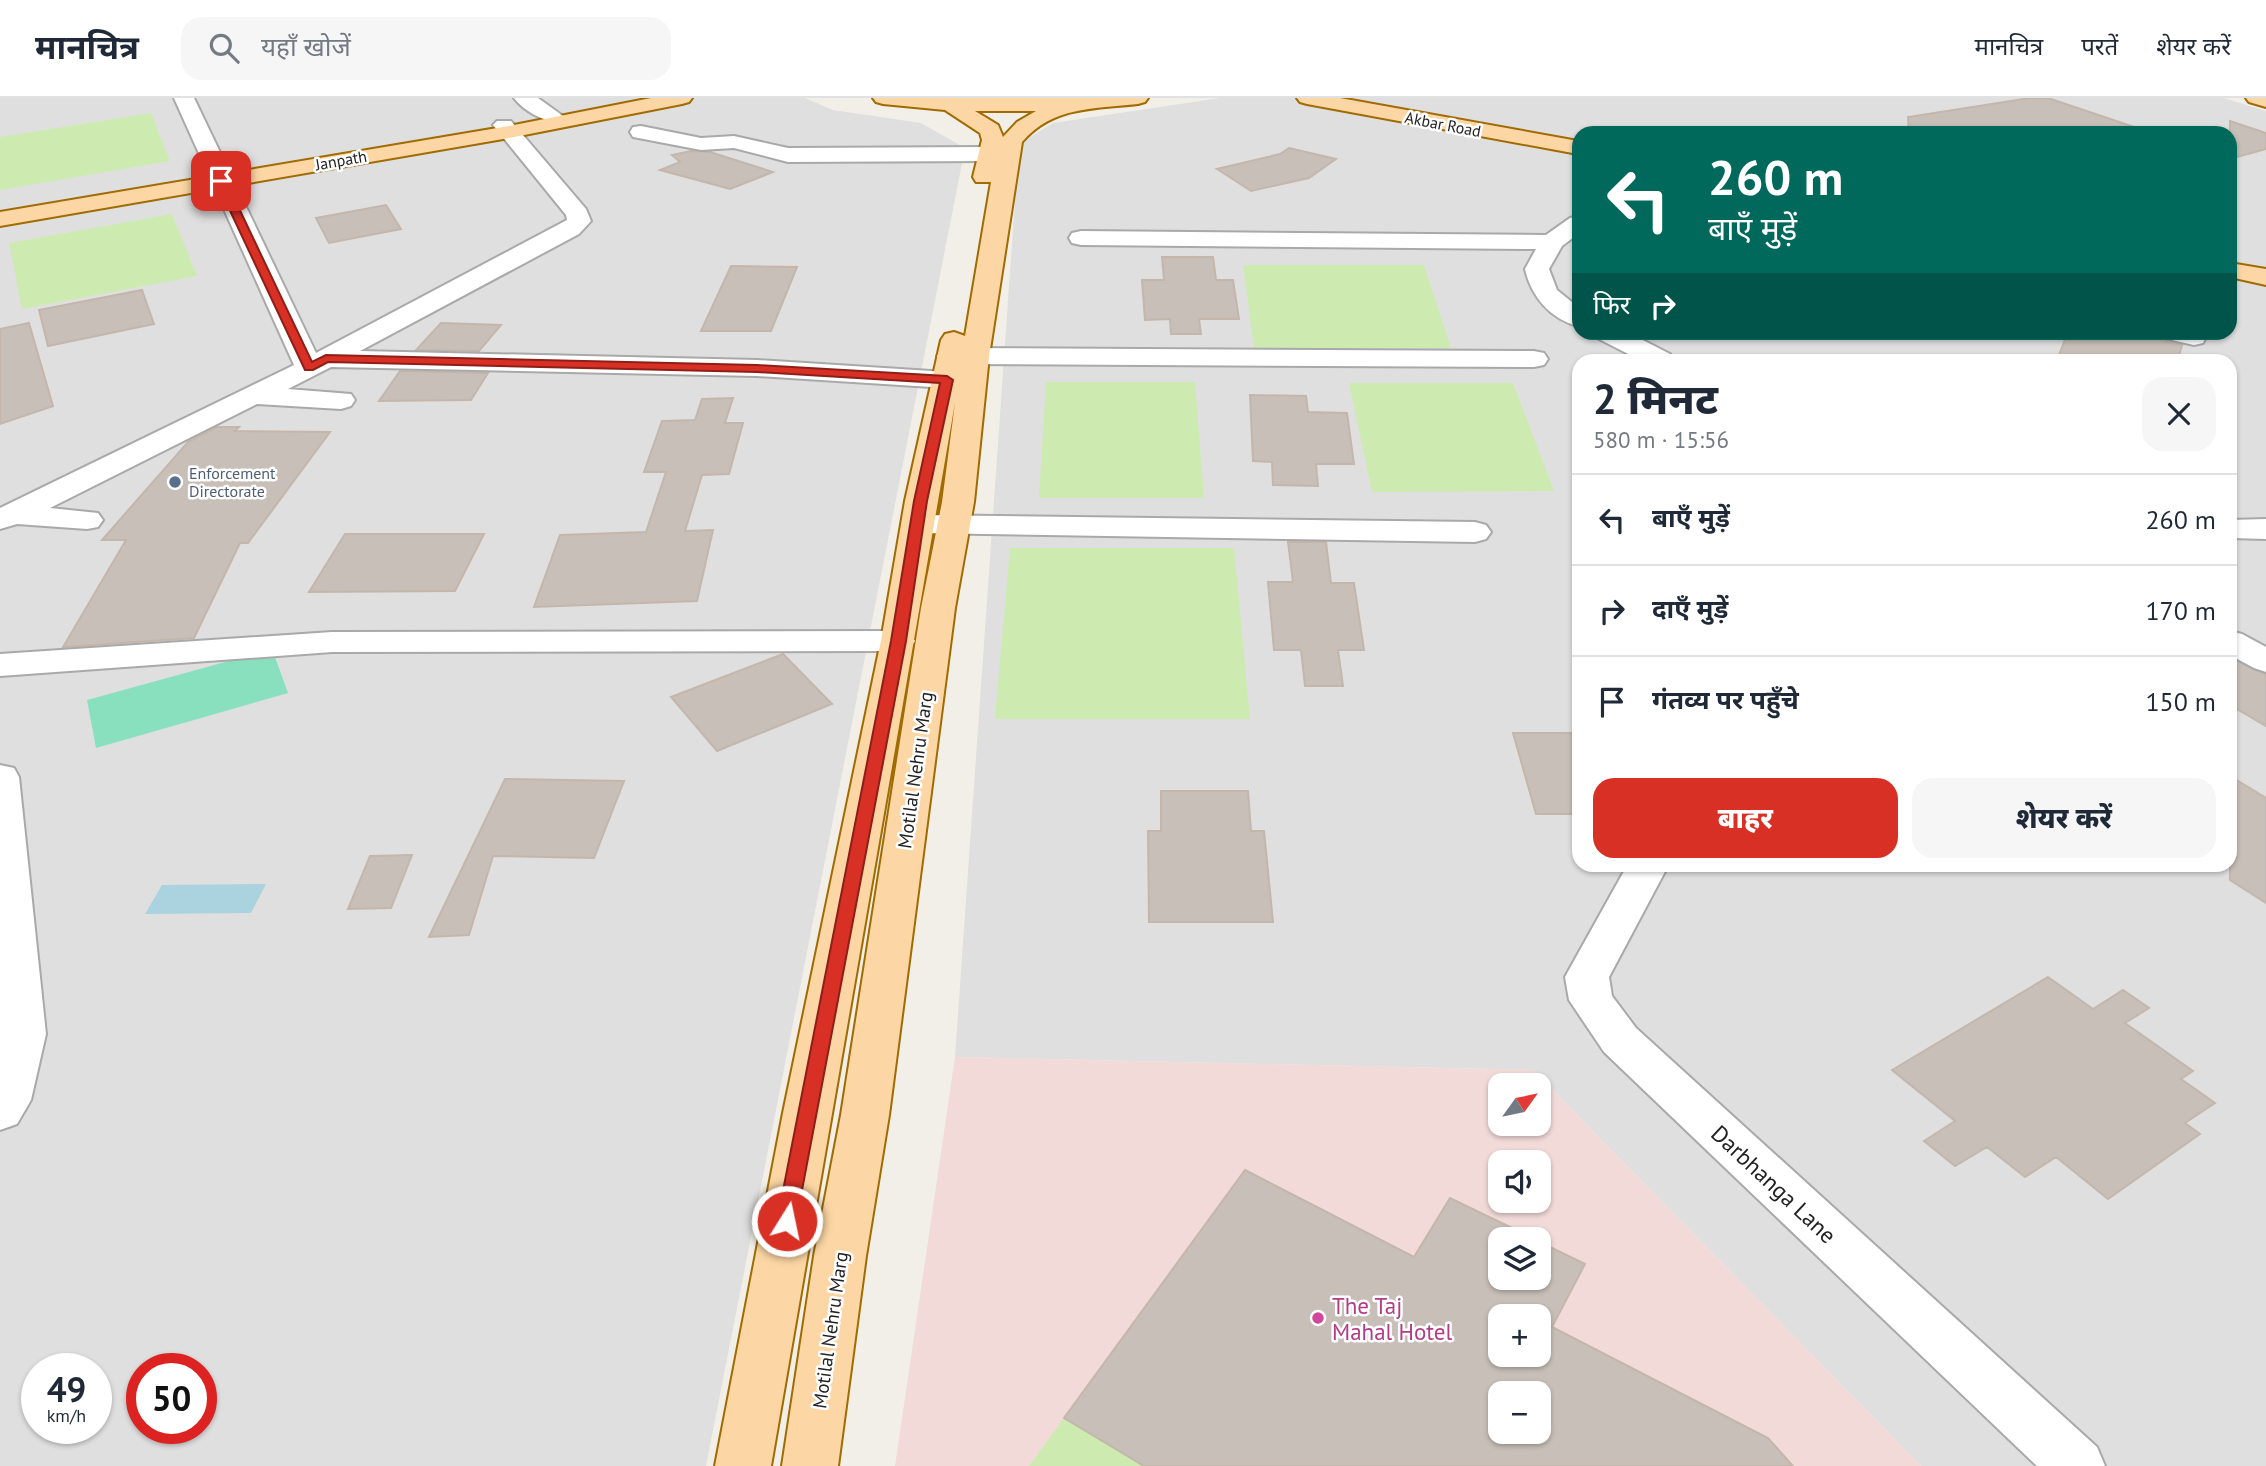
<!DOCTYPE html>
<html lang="hi">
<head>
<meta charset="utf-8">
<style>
	:root { --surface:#fff; --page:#f6f6f7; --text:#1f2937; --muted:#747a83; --line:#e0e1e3; --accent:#d93025 }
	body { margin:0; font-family:"PT Sans","Noto Sans Devanagari",sans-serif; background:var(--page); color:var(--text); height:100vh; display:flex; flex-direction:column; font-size:26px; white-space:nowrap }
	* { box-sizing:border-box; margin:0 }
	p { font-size:23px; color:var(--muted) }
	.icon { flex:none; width:38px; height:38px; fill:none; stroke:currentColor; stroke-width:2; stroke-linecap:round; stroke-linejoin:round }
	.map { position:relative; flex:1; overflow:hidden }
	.panel { position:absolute; left:1572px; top:256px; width:665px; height:518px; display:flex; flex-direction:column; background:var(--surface); border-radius:21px; box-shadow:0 2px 5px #0004 }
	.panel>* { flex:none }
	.hud { position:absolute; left:1572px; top:28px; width:665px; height:214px; border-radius:21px; box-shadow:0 2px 5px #0004; background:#00695c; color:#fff; overflow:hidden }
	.needle { width:46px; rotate:57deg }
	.controls { position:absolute; left:1488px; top:975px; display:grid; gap:14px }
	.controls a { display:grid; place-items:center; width:63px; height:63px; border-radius:14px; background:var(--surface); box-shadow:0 2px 5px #0004; font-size:35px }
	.speed { position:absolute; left:21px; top:1255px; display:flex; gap:14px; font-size:35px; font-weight:700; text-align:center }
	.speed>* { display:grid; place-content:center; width:91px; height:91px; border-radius:50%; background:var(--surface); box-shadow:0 2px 5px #0004; line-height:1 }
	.speed small { font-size:18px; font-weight:400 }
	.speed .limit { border:10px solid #d22; background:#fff; color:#111 }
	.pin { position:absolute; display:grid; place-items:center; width:60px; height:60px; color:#fff; margin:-30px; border-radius:14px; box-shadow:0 4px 10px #0006 }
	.me { position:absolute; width:77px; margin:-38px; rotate:10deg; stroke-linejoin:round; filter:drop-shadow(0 0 5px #0008) }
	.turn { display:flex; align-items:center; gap:24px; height:147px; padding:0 21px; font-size:32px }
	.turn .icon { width:91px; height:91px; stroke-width:2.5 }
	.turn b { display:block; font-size:49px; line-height:60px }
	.then { display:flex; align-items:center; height:66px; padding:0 21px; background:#0003; gap:14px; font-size:26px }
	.round { display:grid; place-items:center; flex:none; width:74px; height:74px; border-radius:21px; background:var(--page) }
	.overview { display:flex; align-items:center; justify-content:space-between; height:119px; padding:0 21px }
	h1 { font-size:42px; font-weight:800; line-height:52px }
	.button { display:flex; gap:14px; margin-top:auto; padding:14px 21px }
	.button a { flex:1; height:80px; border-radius:21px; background:var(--accent); color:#fff; font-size:28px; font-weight:800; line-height:80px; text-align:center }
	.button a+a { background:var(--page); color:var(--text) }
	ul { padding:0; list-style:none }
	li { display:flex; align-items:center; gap:21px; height:91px; padding:0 21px; border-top:2px solid var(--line) }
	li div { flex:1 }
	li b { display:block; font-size:26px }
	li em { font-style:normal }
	header { display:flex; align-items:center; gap:42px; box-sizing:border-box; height:98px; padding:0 35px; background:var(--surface); border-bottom:2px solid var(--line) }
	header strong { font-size:33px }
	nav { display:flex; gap:38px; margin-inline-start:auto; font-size:24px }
	.search { width:490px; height:63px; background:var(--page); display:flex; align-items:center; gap:18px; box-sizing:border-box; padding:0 24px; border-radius:21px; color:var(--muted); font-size:26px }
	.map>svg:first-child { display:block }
</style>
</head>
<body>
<header>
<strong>मानचित्र</strong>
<div class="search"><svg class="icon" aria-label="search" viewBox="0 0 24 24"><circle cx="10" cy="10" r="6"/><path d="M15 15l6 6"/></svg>यहाँ खोजें</div>
<nav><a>मानचित्र</a><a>परतें</a><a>शेयर करें</a></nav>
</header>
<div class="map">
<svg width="2266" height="1368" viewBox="0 0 2266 1368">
	<rect width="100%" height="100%" fill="#f2efe9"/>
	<path fill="#e0dfdf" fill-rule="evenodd" d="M 0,0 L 805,0 L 833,12 L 921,25 L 965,50 L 706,1368 L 0,1368 ZM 37,1270 L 96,1270 L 96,1330 L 37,1330 ZM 142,1270 L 201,1270 L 201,1330 L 142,1330 Z
		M 1220,0 L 2224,0 L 2266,13 L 2266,1368 L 1921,1368 L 1533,972 L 955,959 L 1019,46 L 1053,25 ZM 1578,35 L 2230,35 L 2230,234 L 1578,234 ZM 1578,262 L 2230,262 L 2230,766 L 1578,766 Z"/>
	<path fill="#f2dad9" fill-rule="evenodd" d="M 955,959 L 1533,972 L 1921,1368 L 895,1368 ZM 1500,987 L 1538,987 L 1538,1026 L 1500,1026 ZM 1500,1064 L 1538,1064 L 1538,1102 L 1500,1102 ZM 1500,1141 L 1538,1141 L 1538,1180 L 1500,1180 ZM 1500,1218 L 1538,1218 L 1538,1256 L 1500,1256 ZM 1500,1295 L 1538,1295 L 1538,1334 L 1500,1334 Z"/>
	<path fill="#cdebb0" d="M 151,15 L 170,63 L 0,92 L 0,39 Z
		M 172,116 L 197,178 L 22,211 L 9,145 Z
		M 1243,167 L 1424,167 L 1451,250 L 1254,250 Z
		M 1046,284 L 1195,284 L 1204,400 L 1039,400 Z
		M 1349,285 L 1513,285 L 1554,393 L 1372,394 Z
		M 1010,450 L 1234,450 L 1250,621 L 995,621 Z
		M 1064,1320 L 1144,1368 L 1029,1368 Z"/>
	<path fill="#88e0be" d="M 272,551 L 288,595 L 96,650 L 87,602 Z"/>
	<path fill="#aad3df" d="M 266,786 L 251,815 L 145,816 L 162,787 Z"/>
	<path fill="#c7bfb8" stroke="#c4b6ab" stroke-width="2" fill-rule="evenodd" d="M 2030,0 L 2048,0 L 2137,30 L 2136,35 L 1909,35 L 1908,19 Z
		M 2230,23 L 2266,35 L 2266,51 L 2230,61 Z
		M 1289,50 L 1336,61 L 1309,80 L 1251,93 L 1217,71 L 1280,56 Z
		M 691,53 L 710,54 L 773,74 L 730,91 L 660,72 L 680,64 L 672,57 Z
		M 386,107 L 401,131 L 329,145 L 316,120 Z
		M 1162,159 L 1213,159 L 1216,182 L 1233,182 L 1239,221 L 1199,221 L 1201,236 L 1171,236 L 1170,221 L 1145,222 L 1142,182 L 1164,182 Z
		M 731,168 L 797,169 L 771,233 L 701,233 Z
		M 142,192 L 154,226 L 48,248 L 39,212 Z
		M 29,225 L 53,308 L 0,326 L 0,231 Z
		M 441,225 L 501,227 L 479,253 L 416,252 Z
		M 2068,234 L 2157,234 L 2162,243 L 2182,247 L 2178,262 L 2057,262 Z
		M 400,273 L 488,275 L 471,302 L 379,303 Z
		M 1250,297 L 1306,298 L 1308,314 L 1347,315 L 1354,366 L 1316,366 L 1318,388 L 1273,387 L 1272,364 L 1253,363 Z
		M 733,300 L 725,325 L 743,325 L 729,376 L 702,377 L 685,433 L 713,432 L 697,503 L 534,509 L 560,437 L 646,434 L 666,374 L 644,374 L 662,323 L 695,322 L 702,301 Z
		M 217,329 L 239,329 L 235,333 L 330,334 L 248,445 L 240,445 L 194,540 L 63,549 L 126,442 L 102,442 L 188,344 Z
		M 345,436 L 484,436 L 455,493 L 309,494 Z
		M 1288,444 L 1326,444 L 1331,485 L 1354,485 L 1364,552 L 1338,552 L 1343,588 L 1305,588 L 1301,552 L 1274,552 L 1268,484 L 1293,484 Z
		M 783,556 L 832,606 L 717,653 L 671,599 Z
		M 2230,560 L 2266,576 L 2266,628 L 2230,607 Z
		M 1513,635 L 1578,635 L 1578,716 L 1536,716 Z
		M 2230,678 L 2266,700 L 2266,805 L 2230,782 Z
		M 505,681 L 624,683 L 594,760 L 493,758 L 469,837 L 429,839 Z
		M 1161,693 L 1248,693 L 1251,733 L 1264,733 L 1273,824 L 1149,824 L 1148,733 L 1161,733 Z
		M 412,757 L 391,810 L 348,811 L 370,758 Z
		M 2048,879 L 2093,911 L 2123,892 L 2149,910 L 2125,925 L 2193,973 L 2181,981 L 2215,1005 L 2185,1025 L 2200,1036 L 2108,1101 L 2056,1059 L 2025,1079 L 1987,1049 L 1955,1068 L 1924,1043 L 1955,1023 L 1892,972 Z
		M 1245,1072 L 1414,1159 L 1450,1100 L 1535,1141 L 1500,1141 L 1500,1180 L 1538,1180 L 1538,1143 L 1585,1166 L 1552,1229 L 1768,1340 L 1793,1368 L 1144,1368 L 1064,1320 ZM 1500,1218 L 1538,1218 L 1538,1256 L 1500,1256 ZM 1500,1295 L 1538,1295 L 1538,1334 L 1500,1334 Z"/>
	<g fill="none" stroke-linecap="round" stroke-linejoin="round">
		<g stroke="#a9a9a9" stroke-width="4">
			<path id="minor" d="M 174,0 L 194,0 L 316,255 L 567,122 L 566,117 L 493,27 L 497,23 L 511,23 L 586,111 L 591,123 L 579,136 L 360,253 L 757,262 L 947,274 L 957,276 L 961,282 L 957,288 L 947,290 L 757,278 L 331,269 L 288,291 L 351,296 L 355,302 L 351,308 L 341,311 L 257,306 L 50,410 L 98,415 L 103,422 L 98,429 L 87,431 L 17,426 L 0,431 L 0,410 L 294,267 Z
				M 514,0 L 538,0 L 563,18 L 560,22 C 545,26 523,12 514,0 Z
				M 641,28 L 701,40 L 734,38 L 788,50 L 988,49 L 996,51 L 999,56 L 996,61 L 988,63 L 788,64 L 734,50 L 701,52 L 633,39 L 630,34 L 633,29 Z
				M 1578,118 L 1578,136 L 1562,148 L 1549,171 L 1557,192 L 1578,209 L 1578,228 C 1550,221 1531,198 1525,171 L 1536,151 L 1081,147 L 1072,145 L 1069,140 L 1072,135 L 1081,133 L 1546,137 L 1570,120 Z
				M 1593,234 L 1627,234 L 1670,256 L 1674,262 L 1640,262 L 1597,240 Z
				M 2159,234 L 2208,234 L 2203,245 L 2194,247 L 2163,240 Z
				M 951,250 L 1534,253 L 1544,255 L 1548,261 L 1544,267 L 1534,269 L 951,266 L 941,264 L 937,258 L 941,252 Z
				M 919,417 L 1475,424 L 1486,427 L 1491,434 L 1486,441 L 1475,444 L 919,435 L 908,433 L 903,426 L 908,419 Z
				M 2266,421 L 2266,441 L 2230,440 L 2230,422 Z
				M 898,533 L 910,536 L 915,543 L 910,550 L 898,553 L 332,554 L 0,578 L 0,556 L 332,534 Z
				M 2230,533 L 2242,536 L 2266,549 L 2266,574 L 2254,570 L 2230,557 Z
				M 0,667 L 14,670 L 19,679 L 46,936 L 31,1002 L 17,1026 L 0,1032 Z
				M 1628,766 L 1669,766 L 1609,879 L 1612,898 L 1636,930 L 2097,1349 L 2105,1368 L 2037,1368 L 1604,954 L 1569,902 L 1565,879 Z"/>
		</g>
		<g stroke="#a06b00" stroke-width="4">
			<path id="major" d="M 651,0 L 692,0 L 689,4 L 682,6 L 509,40 L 0,128 L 0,114 L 509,28 Z
				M 873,0 L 1148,0 L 1145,4 L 1138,6 C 1094,11 1053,8 1022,44 L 989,258 L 974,404 L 955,510 L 889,1017 L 866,1158 L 838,1368 L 782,1368 L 814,1158 L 841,1017 L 921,510 L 942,404 L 955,305 L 771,1368 L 715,1368 L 783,1015 L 881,543 L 905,403 L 941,242 L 945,236 L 954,234 L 965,238 L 991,84 L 976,84 L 973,79 L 982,42 L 980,35 L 945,12 L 883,6 L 876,4 ZM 975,13 L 1036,13 L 1017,24 L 1003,39 L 998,27 Z
				M 1297,0 L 1340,0 L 1578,43 L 1578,56 L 1307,6 L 1300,4 Z
				M 2246,0 L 2266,0 L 2266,9 L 2249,4 Z
				M 2230,165 L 2266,171 L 2266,187 L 2230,179 Z"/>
		</g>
		<use href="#minor" fill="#fff" fill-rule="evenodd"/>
		<use href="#major" fill="#fcd6a4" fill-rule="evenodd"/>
	</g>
	<path fill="#d93025" stroke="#8d1f18" stroke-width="2" d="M 221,80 L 226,83 L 312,264 L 326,257 L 757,267 L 947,278 L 953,282 L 927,403 L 906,543 L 795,1129 L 787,1132 L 780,1129 L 777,1123 L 891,543 L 914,403 L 940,285 L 757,274 L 328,264 L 313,272 L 305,272 L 216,83 Z"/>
	<circle fill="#5c6f8a" stroke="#fff" stroke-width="2.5" cx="175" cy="384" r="7"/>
	<circle fill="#d1479c" stroke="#fff" stroke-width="2.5" cx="1318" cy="1220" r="7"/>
	<g text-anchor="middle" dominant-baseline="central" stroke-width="5" stroke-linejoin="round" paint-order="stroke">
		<g font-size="16" fill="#222" stroke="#fff">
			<text transform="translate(1443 26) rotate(11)">Akbar Road</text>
			<text transform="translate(341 62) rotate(-10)">Janpath</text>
		</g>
		<g font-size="16" fill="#4e5e75" stroke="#fff" text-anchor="start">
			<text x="189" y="375">Enforcement<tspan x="189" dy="18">Directorate</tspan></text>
		</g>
		<g font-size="19" fill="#222" stroke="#fff">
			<text transform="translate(915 672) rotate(-82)">Motilal Nehru Marg</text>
			<text transform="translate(830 1232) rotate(-82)">Motilal Nehru Marg</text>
		</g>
		<g font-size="23" fill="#222" stroke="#fff">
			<text transform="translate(1774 1086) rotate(43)">Darbhanga Lane</text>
		</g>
		<g font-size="23" fill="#b23c85" stroke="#fff" text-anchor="start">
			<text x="1332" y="1207">The Taj<tspan x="1332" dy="26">Mahal Hotel</tspan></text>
		</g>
	</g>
</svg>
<div class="controls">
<a><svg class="needle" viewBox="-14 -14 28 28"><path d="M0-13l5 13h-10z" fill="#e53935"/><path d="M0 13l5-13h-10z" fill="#747a83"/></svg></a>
<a><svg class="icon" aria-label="sound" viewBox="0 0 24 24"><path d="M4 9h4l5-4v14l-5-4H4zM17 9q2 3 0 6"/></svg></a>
<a><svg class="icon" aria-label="layers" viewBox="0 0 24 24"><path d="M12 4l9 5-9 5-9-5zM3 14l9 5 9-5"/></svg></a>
<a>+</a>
<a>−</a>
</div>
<div class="speed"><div>49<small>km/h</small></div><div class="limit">50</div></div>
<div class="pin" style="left:221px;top:83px;background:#d93025"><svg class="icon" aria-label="arrive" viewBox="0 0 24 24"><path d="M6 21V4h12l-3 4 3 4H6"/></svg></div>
<svg class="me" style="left:787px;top:1123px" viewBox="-20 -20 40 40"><circle r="17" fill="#d93025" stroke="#fff" stroke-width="3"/><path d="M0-11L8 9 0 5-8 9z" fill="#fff"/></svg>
<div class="hud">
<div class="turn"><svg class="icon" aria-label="left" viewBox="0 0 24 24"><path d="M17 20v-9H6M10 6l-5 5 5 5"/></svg><div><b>260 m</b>बाएँ मुड़ें</div></div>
<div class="then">फिर<svg class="icon" aria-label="right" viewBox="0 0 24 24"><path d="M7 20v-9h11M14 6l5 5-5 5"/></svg></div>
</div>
<section class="panel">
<div class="overview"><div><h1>2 मिनट</h1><p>580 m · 15:56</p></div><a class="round"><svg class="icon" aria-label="close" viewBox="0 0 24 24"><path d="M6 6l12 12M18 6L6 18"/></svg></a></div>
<ul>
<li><svg class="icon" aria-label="left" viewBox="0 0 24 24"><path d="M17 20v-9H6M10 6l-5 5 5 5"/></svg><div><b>बाएँ मुड़ें</b></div><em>260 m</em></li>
<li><svg class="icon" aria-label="right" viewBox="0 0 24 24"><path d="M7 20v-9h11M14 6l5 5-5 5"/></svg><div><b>दाएँ मुड़ें</b></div><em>170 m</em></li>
<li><svg class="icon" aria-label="arrive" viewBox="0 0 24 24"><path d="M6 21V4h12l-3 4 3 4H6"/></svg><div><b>गंतव्य पर पहुँचे</b></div><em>150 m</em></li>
</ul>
<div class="button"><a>बाहर</a><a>शेयर करें</a></div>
</section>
</div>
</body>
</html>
